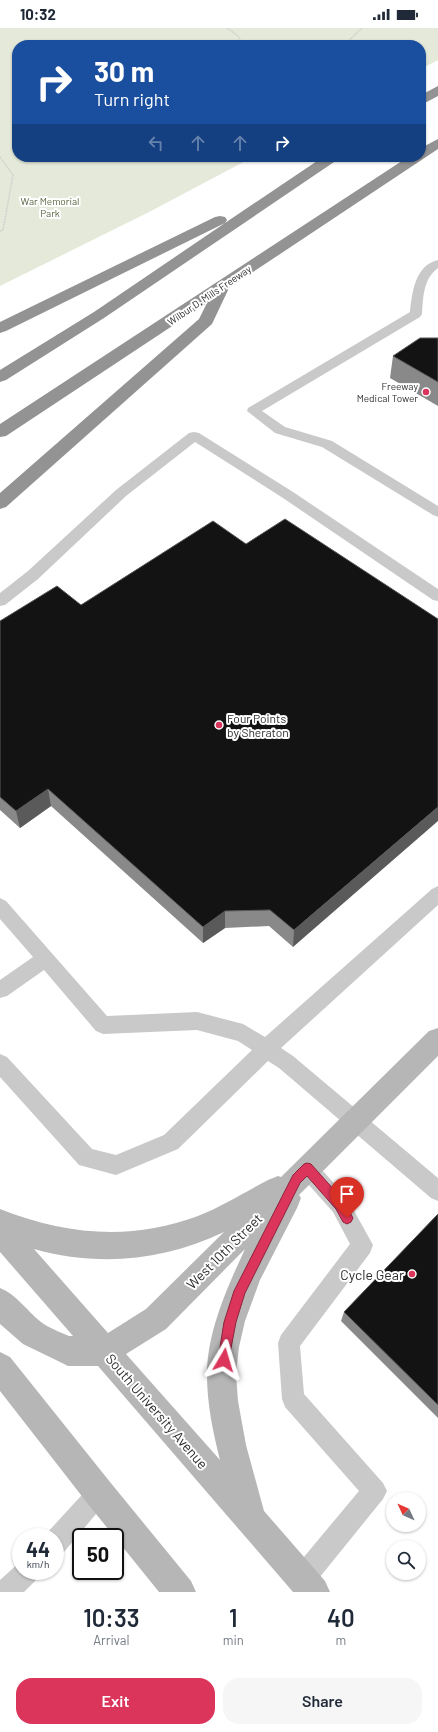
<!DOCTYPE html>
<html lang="en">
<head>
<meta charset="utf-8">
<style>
	:root { --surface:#fff; --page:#f6f6f7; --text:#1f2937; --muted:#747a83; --accent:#db355b }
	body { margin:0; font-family:Barlow,sans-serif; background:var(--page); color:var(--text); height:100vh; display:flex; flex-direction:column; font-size:15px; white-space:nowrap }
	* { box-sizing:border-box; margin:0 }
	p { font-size:13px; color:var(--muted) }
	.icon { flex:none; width:22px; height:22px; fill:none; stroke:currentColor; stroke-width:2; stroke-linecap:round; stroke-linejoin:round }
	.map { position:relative; height:1564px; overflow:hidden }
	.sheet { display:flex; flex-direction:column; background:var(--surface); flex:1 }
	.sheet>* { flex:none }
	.top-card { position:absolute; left:12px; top:12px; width:414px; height:122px; border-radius:16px; box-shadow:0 1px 3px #0004; background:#1a4fa0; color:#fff; overflow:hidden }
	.needle { width:26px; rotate:314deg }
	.buttons { position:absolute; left:386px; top:1464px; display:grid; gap:8px }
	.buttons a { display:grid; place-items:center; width:40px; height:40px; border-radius:50%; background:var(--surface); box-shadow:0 1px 3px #0004; font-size:20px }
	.speed { position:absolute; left:12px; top:1500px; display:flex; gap:8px; font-size:20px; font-weight:700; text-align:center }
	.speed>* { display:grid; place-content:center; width:52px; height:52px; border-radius:50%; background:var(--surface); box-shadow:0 1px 3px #0004; line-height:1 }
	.speed small { font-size:10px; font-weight:400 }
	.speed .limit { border:2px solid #111; border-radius:6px; background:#fff; color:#111 }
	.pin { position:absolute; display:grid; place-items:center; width:34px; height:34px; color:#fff; margin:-41px -17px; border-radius:50% 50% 50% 0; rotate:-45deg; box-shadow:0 0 4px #0007 }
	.pin .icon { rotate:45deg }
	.me { position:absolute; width:44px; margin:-22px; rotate:7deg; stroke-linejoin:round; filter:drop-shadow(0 0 3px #0008) }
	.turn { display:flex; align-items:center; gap:14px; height:84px; padding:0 16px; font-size:18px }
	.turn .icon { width:52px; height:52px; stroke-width:2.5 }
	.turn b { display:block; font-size:28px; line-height:34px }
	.lanes { display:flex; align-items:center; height:38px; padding:0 16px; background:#0003; justify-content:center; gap:20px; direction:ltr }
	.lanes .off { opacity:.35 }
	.eta { display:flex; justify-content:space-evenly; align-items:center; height:68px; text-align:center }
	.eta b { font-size:24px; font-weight:600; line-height:28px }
	.cta { display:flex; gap:8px; margin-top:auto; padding:8px 16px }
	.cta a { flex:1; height:46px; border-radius:16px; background:var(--accent); color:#fff; font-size:16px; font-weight:600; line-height:46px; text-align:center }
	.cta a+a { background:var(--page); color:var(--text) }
	.status { display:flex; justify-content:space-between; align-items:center; height:28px; padding:0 20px; background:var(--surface); direction:ltr }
	.status svg { height:11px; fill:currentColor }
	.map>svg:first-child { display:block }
</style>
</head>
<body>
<div class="status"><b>10:32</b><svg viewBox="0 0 49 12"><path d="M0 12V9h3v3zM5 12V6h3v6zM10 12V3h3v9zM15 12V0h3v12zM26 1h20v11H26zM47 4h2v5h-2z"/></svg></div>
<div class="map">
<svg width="438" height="1564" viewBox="0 0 438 1564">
	<rect width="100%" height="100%" fill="#fff"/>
	<path fill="#e4e9d9" d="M 0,0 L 438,0 L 438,32 L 421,41 L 421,17 L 17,17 L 17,129 L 253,129 L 151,183 L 0,258 Z"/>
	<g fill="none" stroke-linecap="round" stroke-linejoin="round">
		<path stroke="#c9c9c9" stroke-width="1.5" stroke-dasharray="1 1" stroke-linecap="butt" d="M 227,0 L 238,8 L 243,17
			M 344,17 L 362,0
			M 0,129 L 13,147 L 3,202 L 0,203"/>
		<path fill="#c9c9c9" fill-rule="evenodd" d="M 438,232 L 438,240 C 423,251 423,270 422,286 L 420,289 L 262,383 L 285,399 L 332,413 L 438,478 L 438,489 L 433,487 L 322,419 L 275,405 L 247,383 L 248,380 L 410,284 C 412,265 415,237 438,232 Z
			M 194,404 L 199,405 L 293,464 L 438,561 L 438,573 L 433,572 L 283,470 L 195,414 L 126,468 L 38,551 L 5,577 L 0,578 L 0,565 L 28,543 L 116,462 L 189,405 Z
			M 438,858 L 438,877 L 281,1020 L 293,1028 L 438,1150 L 438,1173 L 431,1170 L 279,1040 L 268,1033 L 178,1121 L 116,1147 L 79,1137 L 0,1049 L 0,1026 L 7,1029 L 92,1121 L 116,1127 L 164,1107 L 252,1022 L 238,1013 L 197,1002 L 103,1006 L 96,1003 L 44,942 L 7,968 L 0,970 L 0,952 L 33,929 L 0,891 L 0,870 L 6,873 L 107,988 L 197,984 L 243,996 L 265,1009 L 432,861 Z
			M 307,1130 L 314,1133 L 347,1170 L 373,1217 L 370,1225 L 300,1318 L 304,1366 L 383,1455 L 387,1463 L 383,1471 L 311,1560 L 302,1563 L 293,1560 L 290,1551 L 293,1542 L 359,1463 L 285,1379 L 282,1371 L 278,1315 L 281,1307 L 350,1216 L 333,1184 L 300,1147 L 297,1140 L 300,1133 Z
			M 99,1453 L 107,1457 L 111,1465 L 107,1473 L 64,1524 L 55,1527 L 55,1509 L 45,1509 L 46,1506 L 91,1457 Z
			M 21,1533 L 21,1543 L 39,1543 L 36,1552 L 24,1564 L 0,1564 L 0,1552 Z"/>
		<path fill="#b6b6b6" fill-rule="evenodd" d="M 438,1000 L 438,1028 L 299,1167 L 301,1170 L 297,1180 L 260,1252 L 245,1293 L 239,1319 L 236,1346 L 238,1373 L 246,1417 L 264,1483 L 325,1553 L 330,1564 L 293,1564 L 98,1338 L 68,1338 L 58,1333 L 23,1316 L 0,1296 L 0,1260 C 16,1266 27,1283 41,1294 C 49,1300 60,1304 69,1308 L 73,1308 L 0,1224 L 0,1181 C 66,1207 131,1213 198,1188 C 223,1178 245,1164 268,1152 L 278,1148 L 281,1149 L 429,1003 ZM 224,1204 L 146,1281 L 108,1305 L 34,1221 C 98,1239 164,1233 224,1204 ZM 245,1221 C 227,1260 207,1304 207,1347 C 207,1376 213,1404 220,1432 L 126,1326 L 166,1301 Z
			M 0,1324 L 10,1329 L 110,1454 L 191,1553 L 196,1564 L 159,1564 L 88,1476 L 0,1363 Z"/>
		<path fill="#939393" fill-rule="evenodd" d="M 438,58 L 438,68 L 421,77 L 421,67 Z
			M 438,111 L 438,121 L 229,260 L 212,296 L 6,479 L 0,481 L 0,465 L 199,291 L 207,275 L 6,408 L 0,409 L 0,396 L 408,129 L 421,129 L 421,120 Z
			M 323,129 L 339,129 L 337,132 L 104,290 L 6,352 L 0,354 L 0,342 L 94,284 L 225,195 L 6,303 L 0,305 L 0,294 L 215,189 L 220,188 L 225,189 L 227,192 L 225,195 Z"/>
	</g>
	<path fill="#898989" d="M 438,310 L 438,378 L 390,350 L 393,328 Z
		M 246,516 L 438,591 L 293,919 L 269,898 L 225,900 L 203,915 L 51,778 L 20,800 L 0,782 L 0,593 L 81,577 Z
		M 438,1186 L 438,1390 L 341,1293 L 344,1284 Z"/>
	<path fill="#5a5a5a" d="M 48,761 L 51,778 L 20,800 L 16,783 Z
		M 438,779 L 438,793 L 293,919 L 294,902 Z
		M 225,883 L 225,900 L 203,915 L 203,899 Z"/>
	<path fill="#131313" stroke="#5a5a5a" d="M 420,310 L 438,310 L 438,354 L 393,328 Z
		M 285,491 L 438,591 L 438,779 L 294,902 L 270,882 L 225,883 L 203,899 L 48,761 L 16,783 L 0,769 L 0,593 L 57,558 L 81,577 L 213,493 L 246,516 Z
		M 438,1186 L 438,1377 L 344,1284 Z"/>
	<path fill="#db355b" stroke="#8e223b" d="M 307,1135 L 311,1136 L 344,1173 L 353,1190 L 351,1194 L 347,1196 L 343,1194 L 336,1181 L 307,1148 L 300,1155 L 245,1265 L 236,1294 L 228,1336 L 224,1338 L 219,1336 L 218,1332 L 224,1294 L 234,1263 L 293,1147 L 304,1136 Z"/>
	<g fill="#db355b" stroke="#fff" stroke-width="1.5">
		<circle cx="426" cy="364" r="4"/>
		<circle cx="219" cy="697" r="4"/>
		<circle cx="412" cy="1246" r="4"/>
	</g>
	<g text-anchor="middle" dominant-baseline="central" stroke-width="4" stroke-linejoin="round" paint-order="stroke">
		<g font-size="10" fill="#55643c" stroke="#fff">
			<text x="50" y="173">War Memorial<tspan x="50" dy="12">Park</tspan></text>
		</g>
		<g font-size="10" fill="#2c2c2c" stroke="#fff">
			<text transform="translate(209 267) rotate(-34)">Wilbur D. Mills Freeway</text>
		</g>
		<g font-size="10" fill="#2c2c2c" stroke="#fff" text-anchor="end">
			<text x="418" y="358">Freeway<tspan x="418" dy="12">Medical Tower</tspan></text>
		</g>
		<g font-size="12" fill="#2c2c2c" stroke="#fff" text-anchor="start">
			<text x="227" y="690">Four Points<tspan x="227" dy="14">by Sheraton</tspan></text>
		</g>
		<g font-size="14" fill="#2c2c2c" stroke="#fff">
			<text transform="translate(224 1223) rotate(-45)">West 10th Street</text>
			<text transform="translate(157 1383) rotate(49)">South University Avenue</text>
		</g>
		<g font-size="14" fill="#2c2c2c" stroke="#fff" text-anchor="end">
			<text x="404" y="1246">Cycle Gear</text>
		</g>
	</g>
</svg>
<div class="buttons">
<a><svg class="needle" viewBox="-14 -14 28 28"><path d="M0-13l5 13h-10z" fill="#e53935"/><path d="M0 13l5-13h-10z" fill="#747a83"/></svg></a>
<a><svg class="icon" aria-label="search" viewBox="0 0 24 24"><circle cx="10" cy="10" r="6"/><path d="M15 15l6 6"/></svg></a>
</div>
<div class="speed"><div>44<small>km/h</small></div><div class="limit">50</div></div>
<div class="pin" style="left:347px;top:1190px;background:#d93025"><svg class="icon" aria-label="arrive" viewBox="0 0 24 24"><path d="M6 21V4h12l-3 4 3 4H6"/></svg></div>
<svg class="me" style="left:224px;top:1332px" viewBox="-20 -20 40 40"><path d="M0-17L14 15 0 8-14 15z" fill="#db355b" stroke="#fff" stroke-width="4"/></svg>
<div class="top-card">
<div class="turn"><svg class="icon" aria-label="right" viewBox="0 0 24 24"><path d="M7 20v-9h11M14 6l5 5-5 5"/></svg><div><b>30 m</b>Turn right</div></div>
<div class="lanes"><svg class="icon off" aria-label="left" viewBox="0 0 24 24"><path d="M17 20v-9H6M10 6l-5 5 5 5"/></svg><svg class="icon off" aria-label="ahead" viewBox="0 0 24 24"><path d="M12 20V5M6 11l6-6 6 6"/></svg><svg class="icon off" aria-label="ahead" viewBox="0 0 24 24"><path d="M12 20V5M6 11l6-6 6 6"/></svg><svg class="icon" aria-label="right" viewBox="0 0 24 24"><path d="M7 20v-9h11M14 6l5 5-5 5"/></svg></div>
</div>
</div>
<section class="sheet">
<div class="eta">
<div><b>10:33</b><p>Arrival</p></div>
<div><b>1</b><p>min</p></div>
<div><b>40</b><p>m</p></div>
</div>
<div class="cta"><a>Exit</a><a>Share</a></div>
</section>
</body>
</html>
